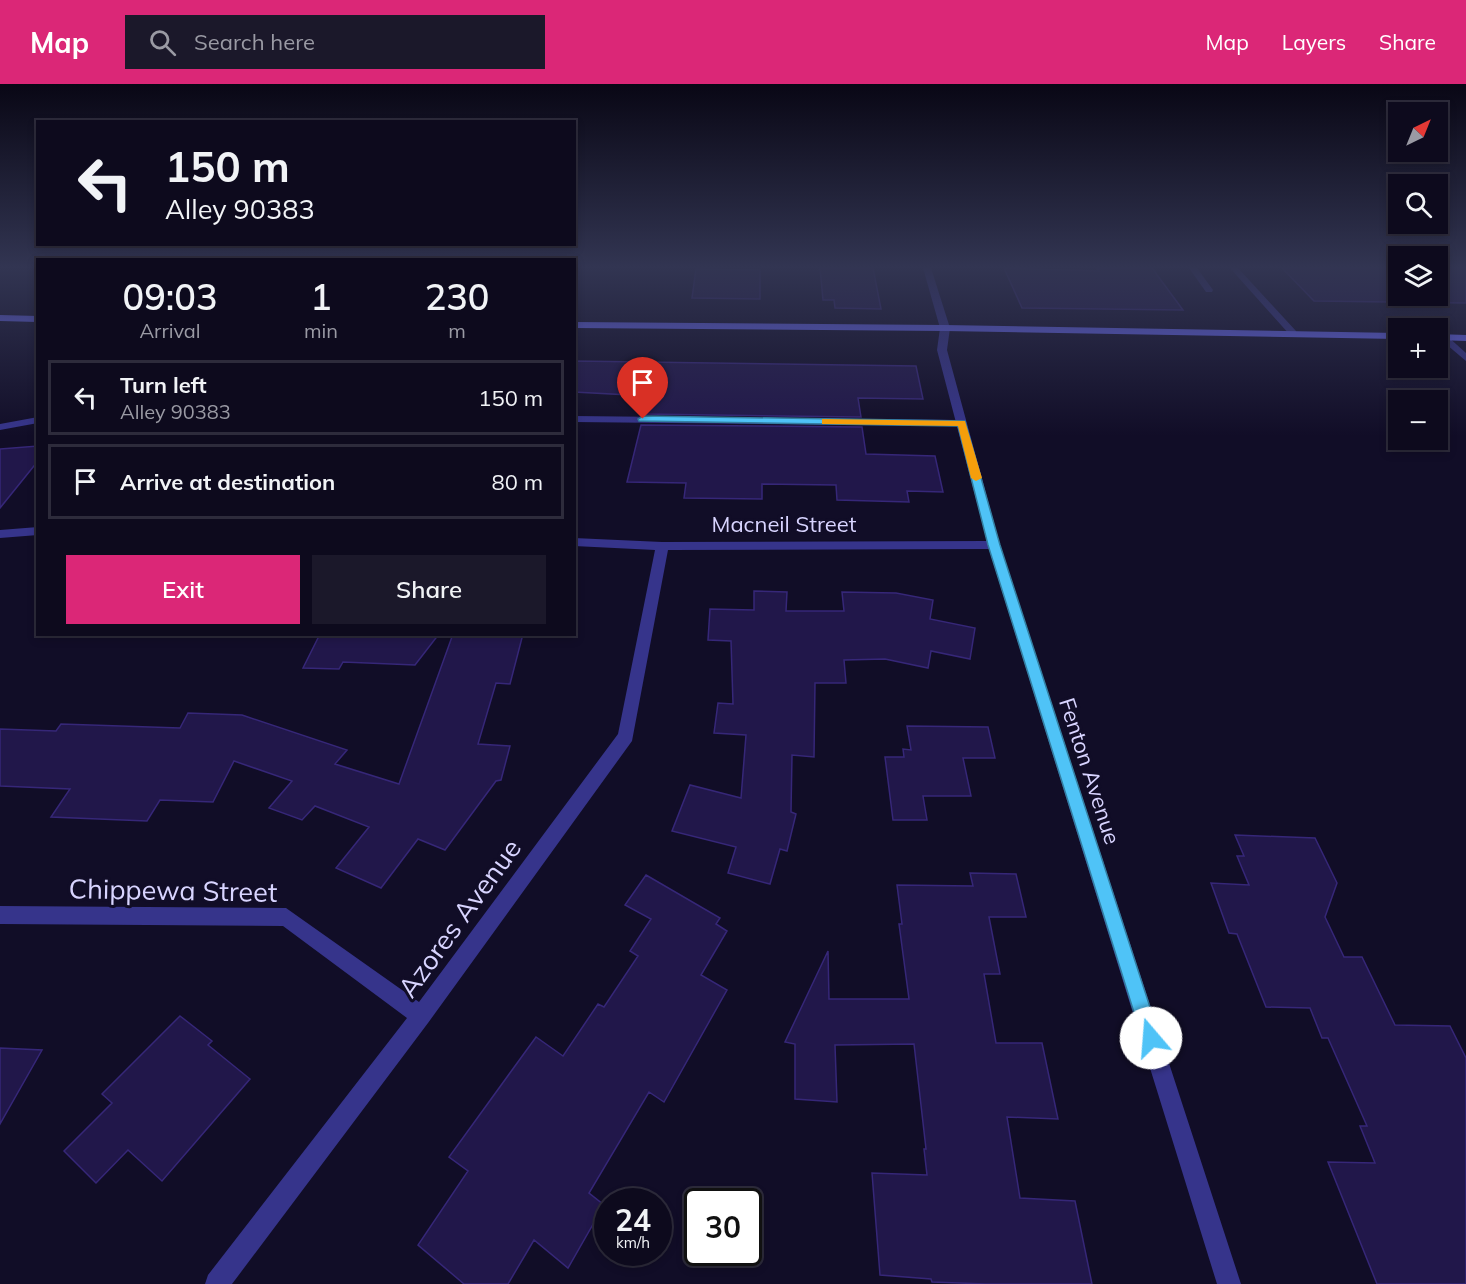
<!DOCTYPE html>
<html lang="en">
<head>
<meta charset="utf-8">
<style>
	:root { --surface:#0d0a1d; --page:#1b182a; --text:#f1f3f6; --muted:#9a9aa4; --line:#2d2b3b; --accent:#db2777 }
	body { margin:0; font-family:Mulish,sans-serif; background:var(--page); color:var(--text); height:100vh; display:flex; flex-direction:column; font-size:22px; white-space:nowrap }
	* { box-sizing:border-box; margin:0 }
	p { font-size:20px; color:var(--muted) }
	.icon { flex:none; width:33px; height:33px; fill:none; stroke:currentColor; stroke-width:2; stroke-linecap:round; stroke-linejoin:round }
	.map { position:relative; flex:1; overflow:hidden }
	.side { position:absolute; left:36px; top:174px; width:540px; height:378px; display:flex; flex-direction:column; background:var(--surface); border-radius:0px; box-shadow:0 3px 9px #0003,0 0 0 2px var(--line) }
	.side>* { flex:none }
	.guide { position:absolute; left:36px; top:36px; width:540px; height:126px; border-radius:0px; box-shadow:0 3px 9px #0003,0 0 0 2px var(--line); background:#0d0a1d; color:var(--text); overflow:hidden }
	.needle { width:39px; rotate:43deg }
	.buttons { position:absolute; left:1388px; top:18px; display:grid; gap:12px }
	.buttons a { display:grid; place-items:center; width:60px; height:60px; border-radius:0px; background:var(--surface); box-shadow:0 3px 9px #0003,0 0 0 2px var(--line); font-size:30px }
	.speed { position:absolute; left:594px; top:1104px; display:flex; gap:12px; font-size:30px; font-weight:700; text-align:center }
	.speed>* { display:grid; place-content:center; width:78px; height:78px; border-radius:50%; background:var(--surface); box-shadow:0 3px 9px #0003,0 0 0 2px var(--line); line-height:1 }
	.speed small { font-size:15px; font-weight:400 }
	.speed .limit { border:3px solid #111; border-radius:9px; background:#fff; color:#111 }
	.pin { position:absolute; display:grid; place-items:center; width:51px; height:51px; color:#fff; margin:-62px -26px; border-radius:50% 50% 50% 0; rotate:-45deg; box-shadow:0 0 6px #0007 }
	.pin .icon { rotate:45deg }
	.me { position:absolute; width:66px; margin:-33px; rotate:342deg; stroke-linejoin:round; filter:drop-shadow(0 0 4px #0008) }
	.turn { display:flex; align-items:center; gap:21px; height:126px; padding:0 30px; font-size:27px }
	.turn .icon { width:78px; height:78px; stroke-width:2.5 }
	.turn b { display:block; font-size:42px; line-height:51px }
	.eta { display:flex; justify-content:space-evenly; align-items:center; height:102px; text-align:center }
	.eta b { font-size:36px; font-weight:600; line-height:42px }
	.primary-button { display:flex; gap:12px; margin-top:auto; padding:12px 30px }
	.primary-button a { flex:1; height:69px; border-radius:0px; background:var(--accent); color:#fff; font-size:24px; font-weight:600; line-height:69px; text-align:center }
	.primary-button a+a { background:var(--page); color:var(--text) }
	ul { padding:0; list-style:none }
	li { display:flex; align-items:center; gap:18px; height:75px; margin:0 12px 9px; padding:0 18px; border:3px solid var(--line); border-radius:0px }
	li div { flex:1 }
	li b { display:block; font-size:22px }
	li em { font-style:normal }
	header { display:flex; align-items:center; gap:36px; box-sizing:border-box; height:84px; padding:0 30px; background:var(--accent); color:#fff }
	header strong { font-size:28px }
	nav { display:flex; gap:33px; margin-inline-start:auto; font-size:21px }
	.search { width:420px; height:54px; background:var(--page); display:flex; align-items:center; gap:15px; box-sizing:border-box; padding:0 21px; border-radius:0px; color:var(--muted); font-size:22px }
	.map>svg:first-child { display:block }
</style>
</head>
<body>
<header>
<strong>Map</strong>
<div class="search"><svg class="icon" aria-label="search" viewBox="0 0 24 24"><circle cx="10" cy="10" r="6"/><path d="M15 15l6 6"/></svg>Search here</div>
<nav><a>Map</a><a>Layers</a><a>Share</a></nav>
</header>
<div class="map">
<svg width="1466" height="1200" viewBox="0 0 1466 1200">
	<rect width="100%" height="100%" fill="#110d27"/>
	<path fill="#21174a" stroke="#362778" stroke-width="1.5" d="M 820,184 L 873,184 L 881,225 L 835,224 L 834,216 L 823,216 Z
		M 1004,184 L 1099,187 L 1097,184 L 1152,184 L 1183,226 L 1022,224 Z
		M 1282,184 L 1398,184 L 1398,212 L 1437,212 L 1437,184 L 1466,184 L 1466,219 L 1314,217 Z
		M 696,185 L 760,186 L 760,215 L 692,214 Z
		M 574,277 L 916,282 L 923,315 L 858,314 L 861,333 L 643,330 L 648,312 L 574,308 Z
		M 641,341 L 862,343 L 866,370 L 935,372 L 943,408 L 907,407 L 909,418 L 837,416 L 836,401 L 762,400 L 762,415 L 684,414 L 686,399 L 627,398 Z
		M 38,362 L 38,377 L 0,424 L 0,365 Z
		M 754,507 L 787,508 L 786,527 L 844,527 L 842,508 L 896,509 L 933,516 L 930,535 L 975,544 L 970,575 L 931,567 L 928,584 L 885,575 L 844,576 L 846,599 L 815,599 L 814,673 L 792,671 L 791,728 L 796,730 L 787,767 L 780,765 L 770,800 L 728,789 L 736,763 L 672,747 L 690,701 L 741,714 L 746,651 L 714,649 L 718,619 L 733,620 L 731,557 L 708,556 L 710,525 L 754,526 Z
		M 320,550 L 439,550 L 415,581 L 343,578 L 339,585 L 303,584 Z
		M 453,550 L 523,550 L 510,600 L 496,599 L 478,660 L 510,662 L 501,696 L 496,697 L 445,766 L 418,755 L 381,804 L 336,784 L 369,743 L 315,722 L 302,736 L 269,724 L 292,697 L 234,677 L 213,718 L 160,716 L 147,737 L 51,733 L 70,705 L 0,702 L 0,645 L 56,647 L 61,640 L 180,644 L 188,629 L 242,631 L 347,666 L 335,680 L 399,700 Z
		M 907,642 L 988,643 L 995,674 L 963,674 L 971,712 L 923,712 L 927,736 L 893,736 L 885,673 L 904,673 L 903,665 L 911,666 Z
		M 1235,751 L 1315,754 L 1337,799 L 1325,833 L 1344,873 L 1362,873 L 1395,941 L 1450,942 L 1466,974 L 1466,1200 L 1377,1200 L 1328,1078 L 1375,1079 L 1360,1042 L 1367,1042 L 1328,954 L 1322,954 L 1310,924 L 1266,923 L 1237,850 L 1229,849 L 1211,799 L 1249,801 L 1237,772 L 1244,772 Z
		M 970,789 L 1016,790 L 1026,833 L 989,833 L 1000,890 L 984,890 L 996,959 L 1042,959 L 1058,1035 L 1007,1033 L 1020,1114 L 1075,1117 L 1092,1200 L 986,1200 L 932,1198 L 931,1195 L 880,1191 L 872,1089 L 927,1091 L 924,1065 L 926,1065 L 914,960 L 835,961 L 837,1018 L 795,1015 L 795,960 L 785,958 L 828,867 L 829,915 L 909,915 L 899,840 L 902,840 L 897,801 L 973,802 Z
		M 646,791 L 720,834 L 716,840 L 727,847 L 701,891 L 727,906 L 664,1018 L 649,1008 L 589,1109 L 604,1121 L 568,1184 L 534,1156 L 508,1200 L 464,1200 L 418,1161 L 468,1087 L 449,1073 L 536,953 L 563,972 L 598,920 L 604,923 L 638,872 L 630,867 L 651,835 L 625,821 Z
		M 180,932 L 212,957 L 208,961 L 250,995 L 162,1097 L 128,1066 L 96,1099 L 64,1067 L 112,1019 L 102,1010 Z
		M 0,964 L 42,966 L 0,1040 Z"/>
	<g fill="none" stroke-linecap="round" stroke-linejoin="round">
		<path fill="#36348b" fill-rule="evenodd" d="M 1230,184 L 1238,184 L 1296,247 L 1296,251 L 1290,251 Z
			M 1440,251 L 1446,251 L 1466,269 L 1466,277 L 1440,255 Z
			M 574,332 L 962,336 L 967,339 L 962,342 L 574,338 Z
			M 38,333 L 38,339 L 0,346 L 0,340 Z"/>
		<path fill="#36348b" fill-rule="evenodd" d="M 923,184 L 931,184 L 950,244 L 947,266 L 1000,461 L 1241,1200 L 1217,1200 L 989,465 L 668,466 L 632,657 L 428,939 L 232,1200 L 205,1200 L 208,1191 L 407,934 L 283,842 L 0,840 L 0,822 L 286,824 L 419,918 L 618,650 L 655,466 L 574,462 L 574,454 L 662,458 L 987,457 L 937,266 L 940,244 Z
			M 1189,184 L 1197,184 L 1213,206 L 1212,208 L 1206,208 Z
			M 38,443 L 38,451 L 0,454 L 0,446 Z"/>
		<path fill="#6b6bff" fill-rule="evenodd" d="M 0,231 L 38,232 L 38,238 L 0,237 Z
			M 574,238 L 945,241 L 1398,249 L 1398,255 L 945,247 L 574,244 Z
			M 1437,250 L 1466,251 L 1466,257 L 1437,256 Z"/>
	</g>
	<linearGradient id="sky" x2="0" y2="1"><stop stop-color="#090715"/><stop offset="0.52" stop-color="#323552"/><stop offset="1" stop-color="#323552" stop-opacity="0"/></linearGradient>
	<rect width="1466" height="352" fill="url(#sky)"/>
	<path fill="#4fc3f7" stroke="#337fa1" stroke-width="1.5" d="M 643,332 L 965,337 L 1000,461 L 1160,954 L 1158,960 L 1151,963 L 1144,960 L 1142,954 L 988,461 L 958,342 L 639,337 L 638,335 Z"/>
	<path fill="#f59e0b" d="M 822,335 L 965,337 L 982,394 L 976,397 L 971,394 L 958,342 L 826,340 L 822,340 Z"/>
	<g text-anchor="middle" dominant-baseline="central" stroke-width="6" stroke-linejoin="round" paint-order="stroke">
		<g font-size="22" fill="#d8d4ff" stroke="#110d27">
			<text x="784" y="440">Macneil Street</text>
			<text transform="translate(1090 687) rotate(72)">Fenton Avenue</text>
		</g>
		<g font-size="27" fill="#d8d4ff" stroke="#110d27">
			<text transform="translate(173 806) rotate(1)">Chippewa Street</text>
			<text transform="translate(459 834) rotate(-54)">Azores Avenue</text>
		</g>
	</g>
</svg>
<div class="buttons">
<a><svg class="needle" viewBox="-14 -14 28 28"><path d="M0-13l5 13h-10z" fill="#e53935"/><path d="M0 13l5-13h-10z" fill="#9a9aa4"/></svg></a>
<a><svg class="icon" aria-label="search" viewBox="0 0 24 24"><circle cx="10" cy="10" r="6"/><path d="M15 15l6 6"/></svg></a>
<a><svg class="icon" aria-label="layers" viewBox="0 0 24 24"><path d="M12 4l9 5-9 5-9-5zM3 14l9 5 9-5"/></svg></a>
<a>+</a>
<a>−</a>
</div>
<div class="speed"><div>24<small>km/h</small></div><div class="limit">30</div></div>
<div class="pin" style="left:643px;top:335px;background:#d93025"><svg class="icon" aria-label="arrive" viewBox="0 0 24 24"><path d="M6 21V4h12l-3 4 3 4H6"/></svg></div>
<svg class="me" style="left:1151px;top:954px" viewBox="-20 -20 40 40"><circle r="19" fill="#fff"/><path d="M0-13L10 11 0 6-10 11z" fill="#4fc3f7"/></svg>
<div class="guide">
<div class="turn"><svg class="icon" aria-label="left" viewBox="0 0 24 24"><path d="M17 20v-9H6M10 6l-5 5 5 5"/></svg><div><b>150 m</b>Alley 90383</div></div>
</div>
<section class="side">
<div class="eta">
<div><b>09:03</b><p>Arrival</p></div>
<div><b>1</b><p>min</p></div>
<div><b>230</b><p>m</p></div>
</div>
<ul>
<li><svg class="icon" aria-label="left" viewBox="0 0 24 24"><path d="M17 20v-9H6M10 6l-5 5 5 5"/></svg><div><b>Turn left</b><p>Alley 90383</p></div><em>150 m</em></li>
<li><svg class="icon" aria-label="arrive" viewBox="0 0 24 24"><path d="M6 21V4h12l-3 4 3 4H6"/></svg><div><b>Arrive at destination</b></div><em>80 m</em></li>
</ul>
<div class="primary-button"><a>Exit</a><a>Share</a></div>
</section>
</div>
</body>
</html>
